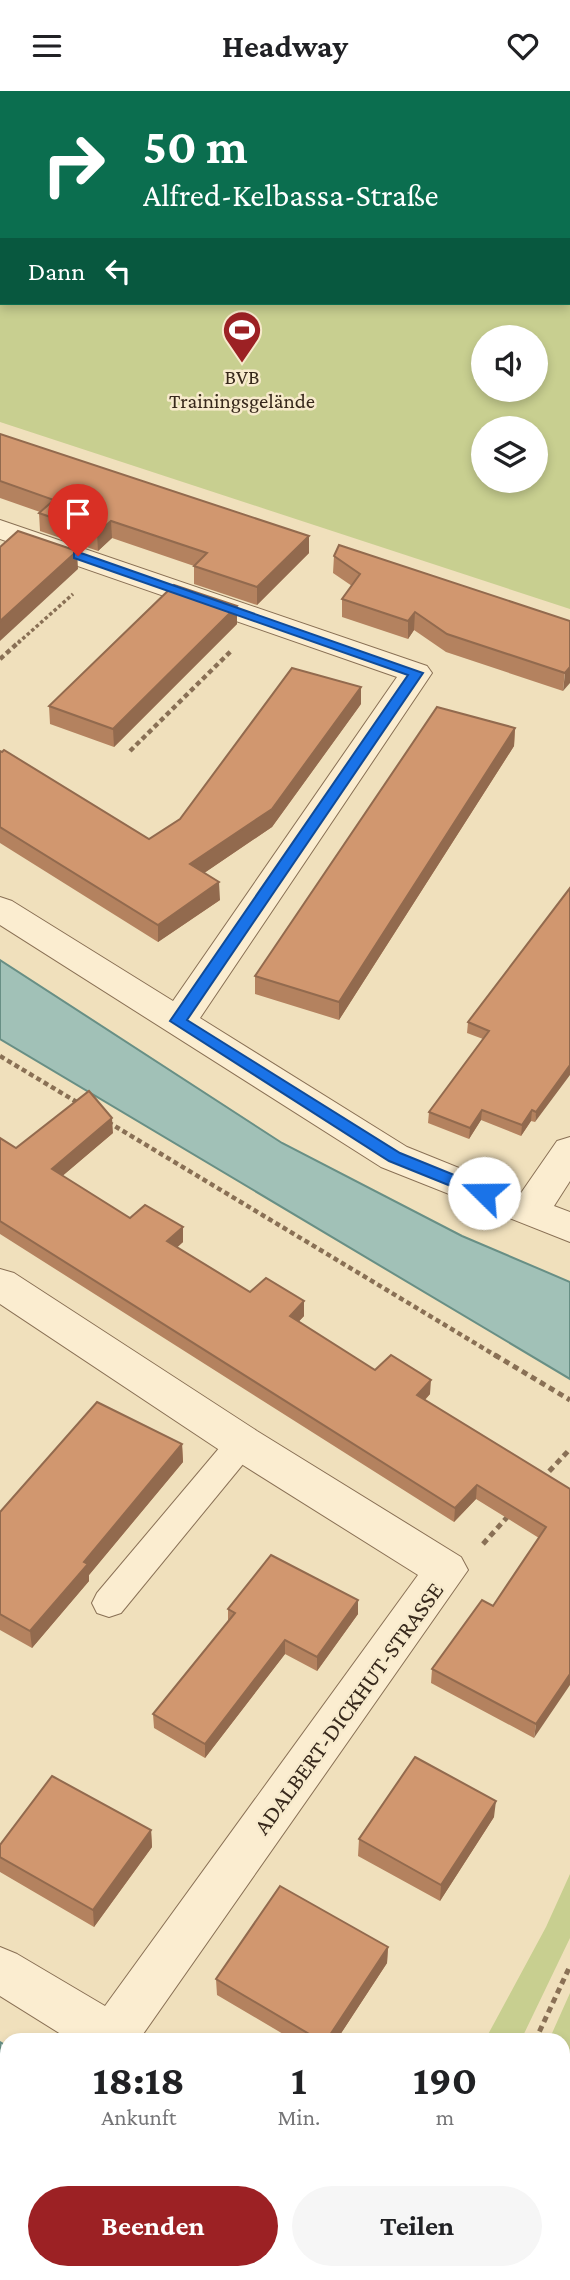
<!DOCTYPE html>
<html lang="de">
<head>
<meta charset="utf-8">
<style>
	:root { --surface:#fff; --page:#f6f6f6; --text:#202124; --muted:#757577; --accent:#9c2124 }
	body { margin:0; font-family:"Crimson Pro",serif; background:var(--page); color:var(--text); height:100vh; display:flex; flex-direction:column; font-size:26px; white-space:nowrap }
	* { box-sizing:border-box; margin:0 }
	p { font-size:23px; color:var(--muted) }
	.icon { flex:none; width:38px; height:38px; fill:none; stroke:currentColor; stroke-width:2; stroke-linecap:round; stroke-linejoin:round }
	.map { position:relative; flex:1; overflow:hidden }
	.drawer { position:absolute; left:0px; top:1942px; width:570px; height:247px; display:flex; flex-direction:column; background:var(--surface); border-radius:21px 21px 0 0; box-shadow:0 4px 10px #0003 }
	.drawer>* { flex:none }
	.guide { position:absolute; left:0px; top:0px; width:570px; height:214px; box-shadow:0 4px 10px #0003; background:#0b6e4f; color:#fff; overflow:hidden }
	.fabs { position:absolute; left:471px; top:234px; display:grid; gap:14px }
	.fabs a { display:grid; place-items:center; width:77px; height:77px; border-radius:50%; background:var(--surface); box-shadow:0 4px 10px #0003; font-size:35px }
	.pin { position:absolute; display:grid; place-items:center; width:60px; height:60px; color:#fff; margin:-72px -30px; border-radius:50% 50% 50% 0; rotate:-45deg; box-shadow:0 0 7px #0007 }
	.pin .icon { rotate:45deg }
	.me { position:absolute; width:77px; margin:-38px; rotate:292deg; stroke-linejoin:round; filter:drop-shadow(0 0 5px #0008) }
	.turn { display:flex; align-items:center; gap:24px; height:147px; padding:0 28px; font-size:32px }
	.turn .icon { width:91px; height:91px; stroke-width:2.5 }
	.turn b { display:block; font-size:49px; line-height:60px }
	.then { display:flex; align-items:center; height:66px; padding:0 28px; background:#0003; gap:14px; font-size:26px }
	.eta { display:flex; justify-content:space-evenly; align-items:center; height:119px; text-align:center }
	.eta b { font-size:42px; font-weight:700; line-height:49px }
	.cta { display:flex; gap:14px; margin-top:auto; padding:14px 28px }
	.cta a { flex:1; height:80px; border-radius:42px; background:var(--accent); color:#fff; font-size:28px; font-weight:700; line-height:80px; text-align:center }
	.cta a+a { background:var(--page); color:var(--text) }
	header { display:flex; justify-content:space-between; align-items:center; height:91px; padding:0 28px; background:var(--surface); font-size:32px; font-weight:700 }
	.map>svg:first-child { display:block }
</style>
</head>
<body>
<header><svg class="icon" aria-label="menu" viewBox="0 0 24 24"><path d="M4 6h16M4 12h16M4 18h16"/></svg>Headway<svg class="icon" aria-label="heart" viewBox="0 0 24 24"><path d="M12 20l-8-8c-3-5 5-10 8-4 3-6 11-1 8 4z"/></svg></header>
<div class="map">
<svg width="570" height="2189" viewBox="0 0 570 2189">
	<rect width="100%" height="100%" fill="#f0e0bc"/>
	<path fill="#c8cf90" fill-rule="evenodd" d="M 24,0 L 570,0 L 570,518 L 0,331 L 0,8 L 2,212 L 569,212 L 569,2 L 19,2 ZM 483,247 L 536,247 L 536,299 L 483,299 ZM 483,338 L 536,338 L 536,390 L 483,390 Z
		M 570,1783 L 570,1847 L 521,1949 L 485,1949 L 546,1836 Z
		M 570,1902 L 570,2088 L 564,2086 L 564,1950 L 549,1949 Z"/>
	<path fill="#a1c1b7" stroke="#688f85" stroke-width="2" d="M 0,869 L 282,1052 L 462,1145 L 570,1191 L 570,1288 L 0,948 Z
		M 0,1951 L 7,1955 L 7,2182 L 303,2182 L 301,2189 L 0,2189 Z"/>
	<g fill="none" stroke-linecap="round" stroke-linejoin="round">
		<g stroke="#897055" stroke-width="2">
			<path id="lane" d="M 242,1339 L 253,1343 L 258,1352 L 253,1361 L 121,1522 L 109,1526 L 97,1522 L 92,1512 L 97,1502 L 231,1343 Z"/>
		</g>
		<g stroke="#897055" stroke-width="2">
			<path id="street" d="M 0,429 L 427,575 L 432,582 L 200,927 L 407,1056 L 521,1102 L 557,1050 L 570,1046 L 570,1090 L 554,1115 L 570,1121 L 570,1151 L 381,1076 L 0,834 L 0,806 L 12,810 L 173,910 L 397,586 L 0,448 Z
				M 0,1178 L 14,1182 L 257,1340 L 461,1466 L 468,1479 L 141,1946 L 143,1950 L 72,1950 L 0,1905 L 0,1856 L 17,1863 L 105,1915 L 418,1484 L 227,1364 L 0,1213 Z
				M 564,2103 L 570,2105 L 570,2157 L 564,2154 Z"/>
		</g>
		<path stroke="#897055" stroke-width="3.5" stroke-dasharray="3.5 2.5" stroke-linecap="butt" d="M 18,552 L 73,503"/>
		<path stroke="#897055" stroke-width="4.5" stroke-dasharray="5 3.5" stroke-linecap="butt" d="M 0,568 L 20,550
			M 130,660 L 232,559
			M 0,965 L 80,1013
			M 108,1031 L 498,1266"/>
		<path stroke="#897055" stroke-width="5" stroke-dasharray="6 4.5" stroke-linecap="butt" d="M 495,1264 L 570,1309
			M 542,1388 L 570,1358
			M 483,1453 L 510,1423
			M 535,1950 L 570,1875
			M 470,2189 L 471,2182"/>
		<use href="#lane" fill="#fbedd0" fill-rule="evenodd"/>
		<use href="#street" fill="#fbedd0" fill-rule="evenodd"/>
	</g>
	<path fill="#b4825f" d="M 0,343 L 309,445 L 309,462 L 257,514 L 194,493 L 194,475 L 112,447 L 98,460 L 40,440 L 39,422 L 40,421 L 0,407 Z
		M 334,465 L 570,530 L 563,600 L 446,561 L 414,539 L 408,548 L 342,526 L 342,508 L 352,495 L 333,482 Z
		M 237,515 L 237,533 L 114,656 L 50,633 L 49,615 Z
		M 361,613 L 272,736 L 204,782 L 220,809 L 158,851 L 0,752 L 0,660 L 149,748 Z
		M 515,637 L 514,655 L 339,929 L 255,903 L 255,885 Z
		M 570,797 L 535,1031 L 531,1030 L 521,1045 L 481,1029 L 469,1048 L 428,1032 L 429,1021 L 483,948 L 467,942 L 468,931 Z
		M 113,1042 L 62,1085 L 130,1127 L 183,1136 L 183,1151 L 177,1156 L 250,1201 L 304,1210 L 304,1225 L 298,1231 L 375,1279 L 430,1303 L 425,1309 L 570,1398 L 534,1647 L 431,1592 L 432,1578 L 493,1515 L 539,1447 L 476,1408 L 454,1431 L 0,1143 L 0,1047 L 16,1057 Z
		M 182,1353 L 183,1371 L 89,1484 L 89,1490 L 32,1557 L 0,1539 L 0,1421 Z
		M 228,1518 L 358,1523 L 317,1580 L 285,1563 L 205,1667 L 154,1637 L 153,1623 L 228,1531 Z
		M 494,1726 L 440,1810 L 358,1765 L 359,1748 Z
		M 151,1739 L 152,1756 L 94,1836 L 0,1781 L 0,1754 Z
		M 388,1856 L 387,1872 L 336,1950 L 295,1950 L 217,1904 L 216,1888 Z"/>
	<path fill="#926a4e" d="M 111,430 L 112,447 L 98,460 L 97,442 Z
		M 309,445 L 309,462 L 257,514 L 257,496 Z
		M 77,460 L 78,478 L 0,550 L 0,530 Z
		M 237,515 L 237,533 L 114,656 L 113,638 Z
		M 415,521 L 414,539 L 408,548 L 408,530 Z
		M 570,576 L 570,592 L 563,600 L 565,582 Z
		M 361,596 L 361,613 L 272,736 L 191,791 L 190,773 Z
		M 515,637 L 514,655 L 339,929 L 339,911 Z
		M 219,791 L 220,809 L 158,851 L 158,834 Z
		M 570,974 L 570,984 L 535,1031 L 536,1021 Z
		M 482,1019 L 481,1029 L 469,1048 L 470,1037 Z
		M 532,1019 L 531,1030 L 521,1045 L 522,1034 Z
		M 112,1027 L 113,1042 L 53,1093 L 52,1078 Z
		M 183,1136 L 183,1151 L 168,1165 L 167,1150 Z
		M 304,1210 L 304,1225 L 290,1240 L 290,1225 Z
		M 431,1289 L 430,1303 L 416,1318 L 417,1304 Z
		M 182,1353 L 183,1371 L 89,1484 L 89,1490 L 32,1557 L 30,1540 L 84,1471 Z
		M 477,1394 L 476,1408 L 454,1431 L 455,1417 Z
		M 358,1509 L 358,1523 L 317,1580 L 317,1566 Z
		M 285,1549 L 285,1563 L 205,1667 L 205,1653 Z
		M 570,1583 L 570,1594 L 534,1647 L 536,1633 Z
		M 496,1710 L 494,1726 L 440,1810 L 441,1794 Z
		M 151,1739 L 152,1756 L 94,1836 L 93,1819 Z
		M 388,1856 L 387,1872 L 336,1950 L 326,1950 Z"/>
	<path fill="#d1976f" stroke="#926a4e" stroke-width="2" d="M 0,343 L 309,445 L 257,496 L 194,475 L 207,462 L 111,430 L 97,442 L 39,422 L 54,409 L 0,390 Z
		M 18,440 L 77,460 L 0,530 L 0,456 Z
		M 339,454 L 570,530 L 570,576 L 565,582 L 447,543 L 415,521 L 408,530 L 342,508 L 360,483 L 334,465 Z
		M 174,494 L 237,515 L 113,638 L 49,615 Z
		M 292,577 L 361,596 L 272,718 L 190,773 L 219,791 L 158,834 L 0,736 L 0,660 L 2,661 L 4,659 L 149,748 L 180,728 Z
		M 437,616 L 515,637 L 339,911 L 255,885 Z
		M 570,797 L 570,974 L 536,1021 L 532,1019 L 522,1034 L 482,1019 L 470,1037 L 429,1021 L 489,940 L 468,931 Z
		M 89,1000 L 112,1027 L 52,1078 L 130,1127 L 145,1114 L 183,1136 L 167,1150 L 250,1201 L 266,1187 L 304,1210 L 290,1225 L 375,1279 L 391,1264 L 431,1289 L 417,1304 L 570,1398 L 570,1583 L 536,1633 L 432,1578 L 482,1509 L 493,1515 L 546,1436 L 477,1394 L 455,1417 L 0,1130 L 0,1047 L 16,1057 Z
		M 97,1311 L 182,1353 L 84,1471 L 88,1473 L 30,1540 L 0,1523 L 0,1421 Z
		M 271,1464 L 358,1509 L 317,1566 L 285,1549 L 205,1653 L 153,1623 L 235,1522 L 228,1518 Z
		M 415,1666 L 496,1710 L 441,1794 L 359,1748 Z
		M 52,1685 L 151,1739 L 93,1819 L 0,1766 L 0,1754 Z
		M 280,1795 L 388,1856 L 326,1950 L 321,1950 L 216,1888 Z"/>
	<path fill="#1a73e8" stroke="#114b97" stroke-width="2" d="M 78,461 L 423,582 L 187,929 L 400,1062 L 489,1098 L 492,1102 L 489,1106 L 478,1106 L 389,1070 L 170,930 L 408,584 L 74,467 L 74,462 Z"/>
	<defs>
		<g id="stadium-pin" transform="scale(2.0125)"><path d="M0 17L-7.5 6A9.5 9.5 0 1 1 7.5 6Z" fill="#9c2124" stroke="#f7eacc"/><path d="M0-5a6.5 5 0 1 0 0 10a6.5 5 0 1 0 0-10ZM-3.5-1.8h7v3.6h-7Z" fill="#fff"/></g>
	</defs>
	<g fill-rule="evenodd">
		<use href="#stadium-pin" x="242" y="239"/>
	</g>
	<g text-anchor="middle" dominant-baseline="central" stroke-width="5" stroke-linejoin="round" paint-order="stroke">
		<g font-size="21" fill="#37281b" stroke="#f7eacc">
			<text x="242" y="286">BVB<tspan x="242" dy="24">Trainingsgelände</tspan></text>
		</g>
		<g font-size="24" fill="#37281b" stroke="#f7eacc">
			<text transform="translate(348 1617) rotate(-54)">ADALBERT-DICKHUT-STRASSE</text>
		</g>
	</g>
</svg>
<div class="fabs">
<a><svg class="icon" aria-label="sound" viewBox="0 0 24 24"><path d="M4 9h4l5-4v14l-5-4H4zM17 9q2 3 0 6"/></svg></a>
<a><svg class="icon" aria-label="layers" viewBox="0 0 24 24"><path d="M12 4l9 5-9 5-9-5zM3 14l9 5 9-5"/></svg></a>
</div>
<div class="pin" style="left:78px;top:465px;background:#d93025"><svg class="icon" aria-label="arrive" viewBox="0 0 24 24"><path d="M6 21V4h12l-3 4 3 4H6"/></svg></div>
<svg class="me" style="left:484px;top:1102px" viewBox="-20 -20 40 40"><circle r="19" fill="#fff"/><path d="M0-13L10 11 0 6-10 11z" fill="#1a73e8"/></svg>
<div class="guide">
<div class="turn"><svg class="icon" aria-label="right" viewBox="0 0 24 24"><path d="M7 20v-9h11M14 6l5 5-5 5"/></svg><div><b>50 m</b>Alfred-Kelbassa-Straße</div></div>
<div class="then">Dann<svg class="icon" aria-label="left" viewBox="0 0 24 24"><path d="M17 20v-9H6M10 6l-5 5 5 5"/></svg></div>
</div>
<section class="drawer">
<div class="eta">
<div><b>18:18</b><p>Ankunft</p></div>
<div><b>1</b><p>Min.</p></div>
<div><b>190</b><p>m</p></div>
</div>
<div class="cta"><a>Beenden</a><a>Teilen</a></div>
</section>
</div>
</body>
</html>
